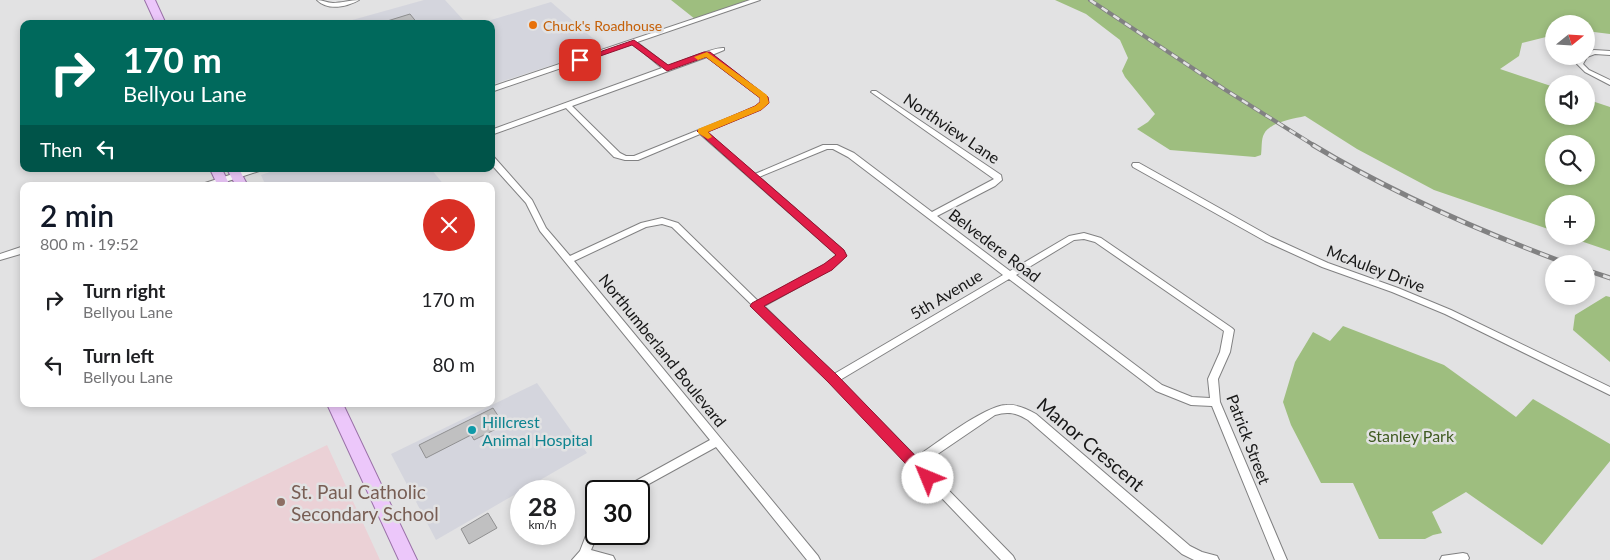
<!DOCTYPE html>
<html lang="en">
<head>
<meta charset="utf-8">
<style>
	:root { --surface:#fff; --page:#f2f2f2; --text:#202124; --muted:#757577; --accent:#111827 }
	body { margin:0; font-family:Lato,sans-serif; background:var(--page); color:var(--text); height:100vh; display:flex; flex-direction:column; font-size:19px; white-space:nowrap }
	* { box-sizing:border-box; margin:0 }
	p { font-size:16px; color:var(--muted) }
	.icon { flex:none; width:28px; height:28px; fill:none; stroke:currentColor; stroke-width:2; stroke-linecap:round; stroke-linejoin:round }
	.map { position:relative; flex:1; overflow:hidden }
	.panel { position:absolute; left:20px; top:182px; width:475px; height:225px; display:flex; flex-direction:column; background:var(--surface); border-radius:10px; box-shadow:0 2px 8px #0003 }
	.panel>* { flex:none }
	.banner { position:absolute; left:20px; top:20px; width:475px; height:152px; border-radius:10px; box-shadow:0 2px 8px #0003; background:#00695c; color:#fff; overflow:hidden }
	.needle { width:32px; rotate:72deg }
	.buttons { position:absolute; left:1545px; top:15px; display:grid; gap:10px }
	.buttons a { display:grid; place-items:center; width:50px; height:50px; border-radius:50%; background:var(--surface); box-shadow:0 2px 8px #0003; font-size:25px }
	.speed { position:absolute; left:510px; top:480px; display:flex; gap:10px; font-size:25px; font-weight:700; text-align:center }
	.speed>* { display:grid; place-content:center; width:65px; height:65px; border-radius:50%; background:var(--surface); box-shadow:0 2px 8px #0003; line-height:1 }
	.speed small { font-size:12px; font-weight:400 }
	.speed .limit { border:2px solid #111; border-radius:8px; background:#fff; color:#111 }
	.pin { position:absolute; display:grid; place-items:center; width:42px; height:42px; color:#fff; margin:-21px; border-radius:10px; box-shadow:0 2px 8px #0006 }
	.me { position:absolute; width:55px; margin:-28px; rotate:315deg; stroke-linejoin:round; filter:drop-shadow(0 0 4px #0008) }
	.turn { display:flex; align-items:center; gap:18px; height:105px; padding:0 20px; font-size:22px }
	.turn .icon { width:65px; height:65px; stroke-width:2.5 }
	.turn b { display:block; font-size:35px; line-height:42px }
	.then { display:flex; align-items:center; height:48px; padding:0 20px; background:#0003; gap:10px; font-size:19px }
	.round { display:grid; place-items:center; flex:none; width:52px; height:52px; border-radius:26px; background:var(--page) }
	.headline { display:flex; align-items:center; justify-content:space-between; height:85px; padding:0 20px }
	h1 { font-size:30px; font-weight:600; line-height:38px; color:var(--accent) }
	ul { padding:0; list-style:none }
	li { display:flex; align-items:center; gap:15px; height:65px; padding:0 20px }
	li div { flex:1 }
	li b { display:block; font-size:19px }
	li em { font-style:normal }
	.map>svg:first-child { display:block }
</style>
</head>
<body>
<div class="map">
<svg width="1610" height="560" viewBox="0 0 1610 560">
	<rect width="100%" height="100%" fill="#e2e2e3"/>
	<path fill="#d4d5dd" d="M 424,0 L 445,0 L 467,24 L 338,24 Z
		M 551,2 L 604,48 L 491,85 L 491,24 L 478,24 Z
		M 279,169 L 431,169 L 445,186 L 404,186 L 401,182 L 391,186 L 266,186 L 261,175 Z
		M 537,383 L 587,453 L 436,540 L 391,454 Z"/>
	<path fill="#ebd1d6" d="M 327,445 L 380,560 L 91,560 Z"/>
	<path fill="#9ebe7f" fill-rule="evenodd" d="M 671,0 L 752,0 L 695,19 Z
		M 1055,0 L 1610,0 L 1610,34 L 1586,31 L 1586,24 L 1554,24 L 1554,35 L 1522,43 L 1519,56 L 1500,69 L 1554,87 L 1554,116 L 1586,116 L 1586,99 L 1610,107 L 1610,251 L 1566,236 L 1586,236 L 1586,204 L 1554,204 L 1554,231 L 1434,190 L 1357,149 L 1305,116 C 1293,119 1270,122 1264,134 C 1261,139 1262,149 1261,155 L 1255,157 L 1170,150 L 1137,129 L 1148,122 L 1155,114 L 1125,77 L 1122,71 L 1128,58 L 1120,40 L 1086,14 ZM 1554,144 L 1586,144 L 1586,176 L 1554,176 Z
		M 1606,296 L 1610,297 L 1610,362 L 1573,330 L 1575,315 Z
		M 1343,326 L 1444,365 L 1516,417 L 1533,399 L 1610,444 L 1610,461 L 1542,545 L 1466,492 L 1432,512 L 1442,533 L 1433,535 L 1425,539 L 1379,539 L 1353,483 L 1321,483 L 1291,425 L 1283,402 L 1295,362 L 1313,332 L 1330,341 Z"/>
	<path fill="#c0c0c1" stroke="#909091" d="M 410,14 L 418,24 L 384,24 L 384,22 Z
		M 493,408 L 504,425 L 474,440 L 471,435 L 426,458 L 419,445 Z
		M 488,513 L 497,528 L 469,544 L 461,529 Z"/>
	<g fill="none" stroke-linecap="round" stroke-linejoin="round">
		<g stroke="#818182" stroke-width="2">
			<path id="minor" d="M 317,0 C 323,0 327,3 333,3 C 342,3 350,0 359,0 C 347,7 328,11 317,0 Z
				M 634,40 L 668,66 C 681,62 713,47 724,48 L 724,50 L 712,55 L 766,96 L 767,103 L 760,109 L 706,132 L 755,174 L 823,145 L 837,145 L 854,153 L 932,212 L 994,179 L 871,92 L 872,91 L 876,91 L 1001,175 L 1002,180 L 995,186 L 937,216 L 1010,271 L 1069,236 L 1084,233 L 1101,238 L 1232,328 L 1234,330 L 1230,352 L 1218,379 L 1220,402 L 1287,560 L 1275,560 L 1212,406 L 1191,405 L 1156,391 L 1009,279 L 840,380 L 916,457 C 936,444 984,406 1006,405 C 1017,404 1027,409 1036,414 L 1190,546 L 1202,552 L 1217,556 L 1219,560 L 1194,560 L 1182,554 L 1028,420 C 1017,413 1008,411 995,415 L 923,464 L 1013,556 L 1015,560 L 1001,560 L 913,468 L 910,467 L 909,464 L 830,382 L 756,309 L 753,308 L 752,305 L 672,227 L 662,224 L 646,227 L 574,261 L 818,556 L 820,560 L 807,560 L 716,447 L 636,491 L 622,491 L 623,488 L 710,440 L 540,231 L 526,203 L 491,164 L 491,157 L 494,157 L 532,200 L 546,228 L 570,256 L 641,223 L 662,218 L 678,223 L 758,301 L 825,265 L 837,255 L 700,134 L 638,160 L 625,160 L 614,157 L 566,108 L 491,135 L 491,130 L 662,68 L 632,43 L 632,41 ZM 707,57 L 761,98 L 761,102 L 756,107 L 634,156 L 626,156 L 620,153 L 572,106 ZM 827,149 L 833,149 L 848,157 L 1003,275 L 834,374 L 764,306 L 831,269 L 846,256 L 843,250 L 759,177 ZM 1084,239 L 1095,242 L 1224,331 L 1220,352 L 1208,379 L 1210,398 L 1192,397 L 1162,385 L 1016,275 L 1074,240 Z
				M 1594,50 L 1610,51 L 1610,55 L 1595,54 L 1587,57 L 1583,64 L 1589,70 L 1610,80 L 1610,85 L 1585,72 L 1577,64 L 1580,56 L 1586,56 L 1586,53 Z
				M 1133,163 L 1139,163 L 1271,237 L 1328,263 L 1398,288 L 1451,310 L 1610,387 L 1610,395 L 1445,314 L 1392,292 L 1322,267 L 1265,241 L 1133,167 L 1132,165 Z
				M 596,519 L 596,534 L 598,534 L 591,550 L 613,556 L 615,560 L 572,560 L 580,551 L 592,520 Z
				M 1463,553 L 1467,554 L 1469,558 L 1468,560 L 1440,560 L 1442,556 Z"/>
		</g>
		<g stroke="#818182" stroke-width="2">
			<path id="tertiary" d="M 750,0 L 760,0 L 491,92 L 491,87 Z
				M 248,169 L 260,169 L 259,171 L 213,186 L 201,186 L 202,184 Z
				M 24,246 L 24,253 L 0,260 L 0,254 Z"/>
		</g>
		<g stroke="#9a71a8" stroke-width="2">
			<path id="primary" d="M 145,0 L 155,0 L 166,24 L 156,24 Z
				M 210,169 L 222,169 L 230,186 L 218,186 Z
				M 227,169 L 239,169 L 248,186 L 236,186 Z
				M 327,404 L 343,404 L 417,560 L 399,560 Z"/>
		</g>
		<use href="#minor" fill="#fff" fill-rule="evenodd"/>
		<use href="#tertiary" fill="#fff" fill-rule="evenodd"/>
		<use href="#primary" fill="#ecc7fa" fill-rule="evenodd"/>
		<g stroke="#818182" stroke-width="4">
			<path id="rail-far1" d="M 1090,0 L 1224,89 L 1315,146"/>
		</g>
		<g stroke="#818182" stroke-width="5">
			<path id="rail" d="M 1313,145 C 1394,194 1479,231 1568,264
				M 1586,270 L 1610,278"/>
		</g>
		<use href="#rail-far1" stroke="#e2e2e3" stroke-width="2.5" stroke-dasharray="7" stroke-linecap="butt"/>
		<use href="#rail" stroke="#e2e2e3" stroke-width="3" stroke-dasharray="9" stroke-linecap="butt"/>
	</g>
	<path fill="#e11d48" stroke="#92132f" d="M 634,40 L 668,65 L 704,52 L 710,52 L 768,97 L 769,103 L 761,110 L 708,132 L 844,250 L 847,256 L 832,270 L 764,306 L 837,375 L 933,474 L 935,478 L 933,482 L 928,484 L 923,482 L 828,382 L 750,306 L 752,303 L 824,264 L 836,255 L 697,131 L 755,106 L 760,102 L 760,98 L 706,57 L 667,71 L 632,45 L 583,62 L 576,60 Z"/>
	<path fill="#f59e0b" d="M 707,52 L 767,95 L 769,103 L 761,110 L 708,132 L 712,137 L 708,139 L 698,133 L 698,129 L 755,106 L 760,102 L 760,98 L 706,57 L 698,60 L 694,57 Z"/>
	<circle fill="#e8710a" stroke="#e2e2e3" stroke-width="2" cx="533" cy="25" r="5"/>
	<circle fill="#0f9aa8" stroke="#e2e2e3" stroke-width="2" cx="472" cy="430" r="5"/>
	<circle fill="#8d6e63" stroke="#e2e2e3" stroke-width="2" cx="281" cy="502" r="5"/>
	<g text-anchor="middle" dominant-baseline="central" stroke-width="5" stroke-linejoin="round" paint-order="stroke">
		<g font-size="14" fill="#c56008" stroke="#e2e2e3" text-anchor="start">
			<text x="543" y="25">Chuck's Roadhouse</text>
		</g>
		<g font-size="16" fill="#171717" stroke="#e2e2e3">
			<text transform="translate(952 128) rotate(34)">Northview Lane</text>
			<text transform="translate(995 245) rotate(37)">Belvedere Road</text>
			<text transform="translate(1376 268) rotate(21)">McAuley Drive</text>
			<text transform="translate(946 294) rotate(-31)">5th Avenue</text>
			<text transform="translate(663 350) rotate(51)">Northumberland Boulevard</text>
			<text transform="translate(1249 439) rotate(69)">Patrick Street</text>
		</g>
		<g font-size="16" fill="#0d838f" stroke="#e2e2e3" text-anchor="start">
			<text x="482" y="421">Hillcrest<tspan x="482" dy="18">Animal Hospital</tspan></text>
		</g>
		<g font-size="16" fill="#3f5a20" stroke="#e2e2e3">
			<text x="1411" y="435">Stanley Park</text>
		</g>
		<g font-size="19" fill="#171717" stroke="#e2e2e3">
			<text transform="translate(1091 444) rotate(40)">Manor Crescent</text>
		</g>
		<g font-size="19" fill="#785e54" stroke="#e2e2e3" text-anchor="start">
			<text x="291" y="491">St. Paul Catholic<tspan x="291" dy="22">Secondary School</tspan></text>
		</g>
	</g>
</svg>
<div class="buttons">
<a><svg class="needle" viewBox="-14 -14 28 28"><path d="M0-13l5 13h-10z" fill="#e53935"/><path d="M0 13l5-13h-10z" fill="#757577"/></svg></a>
<a><svg class="icon" aria-label="sound" viewBox="0 0 24 24"><path d="M4 9h4l5-4v14l-5-4H4zM17 9q2 3 0 6"/></svg></a>
<a><svg class="icon" aria-label="search" viewBox="0 0 24 24"><circle cx="10" cy="10" r="6"/><path d="M15 15l6 6"/></svg></a>
<a>+</a>
<a>−</a>
</div>
<div class="speed"><div>28<small>km/h</small></div><div class="limit">30</div></div>
<div class="pin" style="left:580px;top:60px;background:#d93025"><svg class="icon" aria-label="arrive" viewBox="0 0 24 24"><path d="M6 21V4h12l-3 4 3 4H6"/></svg></div>
<svg class="me" style="left:928px;top:478px" viewBox="-20 -20 40 40"><circle r="19" fill="#fff"/><path d="M0-13L10 11 0 6-10 11z" fill="#e11d48"/></svg>
<div class="banner">
<div class="turn"><svg class="icon" aria-label="right" viewBox="0 0 24 24"><path d="M7 20v-9h11M14 6l5 5-5 5"/></svg><div><b>170 m</b>Bellyou Lane</div></div>
<div class="then">Then<svg class="icon" aria-label="left" viewBox="0 0 24 24"><path d="M17 20v-9H6M10 6l-5 5 5 5"/></svg></div>
</div>
<section class="panel">
<div class="headline"><div><h1>2 min</h1><p>800 m · 19:52</p></div><a class="round" style="background:#d93025;color:#fff"><svg class="icon" aria-label="close" viewBox="0 0 24 24"><path d="M6 6l12 12M18 6L6 18"/></svg></a></div>
<ul>
<li><svg class="icon" aria-label="right" viewBox="0 0 24 24"><path d="M7 20v-9h11M14 6l5 5-5 5"/></svg><div><b>Turn right</b><p>Bellyou Lane</p></div><em>170 m</em></li>
<li><svg class="icon" aria-label="left" viewBox="0 0 24 24"><path d="M17 20v-9H6M10 6l-5 5 5 5"/></svg><div><b>Turn left</b><p>Bellyou Lane</p></div><em>80 m</em></li>
</ul>
</section>
</div>
</body>
</html>
